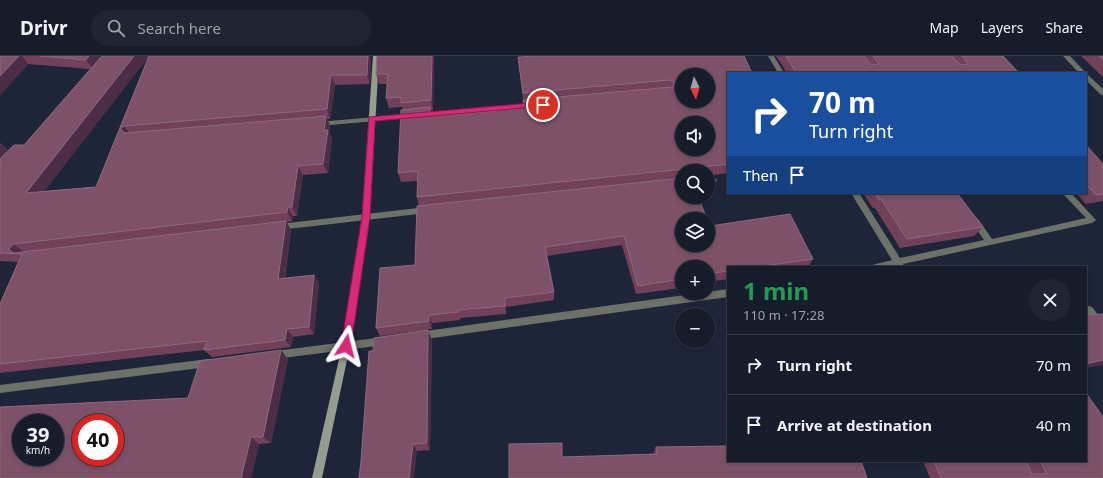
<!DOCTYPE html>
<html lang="en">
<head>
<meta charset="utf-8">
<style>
	:root { --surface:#171c2a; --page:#202532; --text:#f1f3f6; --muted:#9ea1a8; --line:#363a47 }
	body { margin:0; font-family:"Noto Sans",sans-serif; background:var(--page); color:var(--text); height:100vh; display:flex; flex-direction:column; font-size:15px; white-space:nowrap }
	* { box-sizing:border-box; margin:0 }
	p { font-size:13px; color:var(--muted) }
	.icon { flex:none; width:22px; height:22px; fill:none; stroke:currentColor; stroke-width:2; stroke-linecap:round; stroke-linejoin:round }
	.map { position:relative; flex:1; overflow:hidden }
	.side { position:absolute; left:727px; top:210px; width:360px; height:196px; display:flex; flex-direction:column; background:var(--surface); border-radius:0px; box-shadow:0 2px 6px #0003,0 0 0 1px var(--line) }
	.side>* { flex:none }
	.banner { position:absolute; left:727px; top:16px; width:360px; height:122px; border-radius:0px; box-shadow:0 2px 6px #0003,0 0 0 1px var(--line); background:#1a4fa0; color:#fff; overflow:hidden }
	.needle { width:26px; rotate:175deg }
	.fabs { position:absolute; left:675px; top:12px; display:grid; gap:8px }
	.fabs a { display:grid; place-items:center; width:40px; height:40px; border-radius:50%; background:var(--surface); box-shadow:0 2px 6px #0003,0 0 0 1px var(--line); font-size:20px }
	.speed { position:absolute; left:12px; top:358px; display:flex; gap:8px; font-size:20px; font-weight:700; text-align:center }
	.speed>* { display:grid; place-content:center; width:52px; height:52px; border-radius:50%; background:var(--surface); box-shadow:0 2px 6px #0003,0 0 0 1px var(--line); line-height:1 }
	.speed small { font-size:10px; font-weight:400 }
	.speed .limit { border:6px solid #d22; background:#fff; color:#111 }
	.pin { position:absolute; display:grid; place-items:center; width:34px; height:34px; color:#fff; margin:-17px; border:2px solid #fff; border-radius:50%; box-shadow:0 1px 4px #0007 }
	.me { position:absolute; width:44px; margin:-22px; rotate:9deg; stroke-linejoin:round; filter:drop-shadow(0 0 3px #0008) }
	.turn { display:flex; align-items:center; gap:14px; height:84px; padding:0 16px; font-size:18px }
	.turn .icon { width:52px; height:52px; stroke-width:2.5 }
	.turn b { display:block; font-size:28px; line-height:34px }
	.then { display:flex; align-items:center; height:38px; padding:0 16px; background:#0003; gap:8px; font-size:15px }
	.round { display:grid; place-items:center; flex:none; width:42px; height:42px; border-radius:21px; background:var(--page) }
	.head { display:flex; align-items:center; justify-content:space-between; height:68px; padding:0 16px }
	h1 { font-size:24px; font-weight:700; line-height:30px; color:#1e9e55 }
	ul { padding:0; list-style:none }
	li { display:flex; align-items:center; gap:12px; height:60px; padding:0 16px; border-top:1px solid var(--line) }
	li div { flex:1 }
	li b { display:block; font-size:15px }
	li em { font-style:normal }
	header { display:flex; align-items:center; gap:24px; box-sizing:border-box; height:56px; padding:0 20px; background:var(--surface); border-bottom:1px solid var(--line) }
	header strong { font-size:19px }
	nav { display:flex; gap:22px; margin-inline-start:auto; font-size:14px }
	.search { width:280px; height:36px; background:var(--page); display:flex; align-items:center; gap:10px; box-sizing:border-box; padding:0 14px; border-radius:22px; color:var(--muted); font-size:15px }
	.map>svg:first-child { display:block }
</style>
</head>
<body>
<header>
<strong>Drivr</strong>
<div class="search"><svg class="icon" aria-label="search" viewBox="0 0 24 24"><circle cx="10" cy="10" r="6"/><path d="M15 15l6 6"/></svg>Search here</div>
<nav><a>Map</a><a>Layers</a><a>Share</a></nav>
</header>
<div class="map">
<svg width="1103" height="422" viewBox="0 0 1103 422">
	<rect width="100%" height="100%" fill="#1f2538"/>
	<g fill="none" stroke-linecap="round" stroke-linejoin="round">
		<path fill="#6c7268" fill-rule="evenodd" d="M 768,0 L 774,0 L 784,17 L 778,17 Z
			M 1063,0 L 1070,0 L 1085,16 L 1086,17 L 1079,17 Z
			M 1086,18 L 1088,19 L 1103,33 L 1103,39 L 1101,39 L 1086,24 Z
			M 534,47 L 536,47 L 536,51 L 422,61 L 419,59 L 422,57 Z
			M 410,58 L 413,60 L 412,62 L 318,70 L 315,68 L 318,66 Z
			M 713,121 L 717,124 L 716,126 L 708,128 L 708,122 Z
			M 851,137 L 859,137 L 900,202 L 984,184 L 971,165 L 975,162 L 978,163 L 992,183 L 1086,162 L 1062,137 L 1071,137 L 1096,164 L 1092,167 L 903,208 L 905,211 L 897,211 L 896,210 L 871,211 L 872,209 L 892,204 Z
			M 427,151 L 431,154 L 427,157 L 279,174 L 275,171 L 279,168 Z
			M 728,233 L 728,241 L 419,284 L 416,283 L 415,280 L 416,277 L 419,276 Z
			M 1089,250 L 1092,251 L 1103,265 L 1103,275 L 1100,274 L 1086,257 L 1086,251 Z
			M 384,281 L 387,282 L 388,285 L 387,288 L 384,289 L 275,303 L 272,302 L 271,299 L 272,296 L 275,295 Z
			M 208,303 L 211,304 L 212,307 L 211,310 L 208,311 L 0,337 L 0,329 Z"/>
		<path fill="#959e8e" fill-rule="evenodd" d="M 373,0 L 379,0 L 370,161 L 350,290 L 322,422 L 312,422 L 342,290 L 362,161 Z"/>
	</g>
	<path fill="#714059" d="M 0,0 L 149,0 L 44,135 L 96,131 L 149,0 L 370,0 L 371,3 L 370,28 L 335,29 L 330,63 L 327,63 L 330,70 L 329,76 L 332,83 L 328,117 L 303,119 L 297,160 L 293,160 L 292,165 L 286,166 L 291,174 L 285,222 L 314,219 L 319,227 L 314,278 L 293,281 L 291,291 L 212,301 L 204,294 L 0,317 L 0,248 L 18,206 L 0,205 L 0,87 L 8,94 L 24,89 L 90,13 L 28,8 L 0,39 Z
		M 434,0 L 433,54 L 431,54 L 432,60 L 496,55 L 524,51 L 519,11 L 518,1 L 728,17 L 728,117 L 708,120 L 708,115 L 682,115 L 682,141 L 710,170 L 813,203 L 808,211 L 728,211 L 728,223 L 708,226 L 708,211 L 682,211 L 682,229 L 680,229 L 680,232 L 636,238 L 622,189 L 546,200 L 554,236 L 554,244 L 506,251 L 506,258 L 460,262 L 460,264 L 432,267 L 432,273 L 380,280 L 376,272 L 415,209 L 419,150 L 417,141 L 418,125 L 401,126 L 398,117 L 403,54 L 402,51 L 389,52 L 386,42 L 387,28 L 379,28 L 376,18 Z
		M 776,0 L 1003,0 L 1019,17 L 787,17 Z
		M 1081,0 L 1103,0 L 1103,21 Z
		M 1086,89 L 1103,108 L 1103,145 L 1086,148 L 1076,137 L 1086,137 Z
		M 863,137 L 957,137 L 983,171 L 974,180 L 900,192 L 875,152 L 873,152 Z
		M 432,284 L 430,394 L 417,395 L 361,405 L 373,295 Z
		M 288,303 L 271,387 L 259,388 L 251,422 L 0,422 L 188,342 Z
		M 656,391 L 867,422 L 562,401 L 653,398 Z
		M 923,405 L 1086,405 L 1103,422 L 930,422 Z"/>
	<path fill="#4b2e45" d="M 19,0 L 22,0 L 28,8 L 0,39 L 0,20 Z
		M 89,0 L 106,0 L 93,13 L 86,4 Z
		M 134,0 L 149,0 L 36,146 L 26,137 Z
		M 368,0 L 370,0 L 371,3 L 370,28 L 367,19 Z
		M 432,0 L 434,0 L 433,54 L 431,44 Z
		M 331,19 L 335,29 L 330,63 L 327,53 Z
		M 430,51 L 433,61 L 430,60 Z
		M 326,60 L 330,70 L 329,76 L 332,83 L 328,117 L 323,108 L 324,74 Z
		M 124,70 L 132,80 L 128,83 L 120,73 Z
		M 2,88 L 12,97 L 0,109 L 0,89 Z
		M 298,110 L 303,119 L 297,160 L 292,151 Z
		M 288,151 L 293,160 L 292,165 L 287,156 Z
		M 286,165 L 291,174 L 283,231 L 278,223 Z
		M 14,188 L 25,197 L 22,198 L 13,198 L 10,195 L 9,192 Z
		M 314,219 L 319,227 L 314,278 L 309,271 Z
		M 429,259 L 432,267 L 432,273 L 429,265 Z
		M 287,273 L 293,281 L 291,291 L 285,284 Z
		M 428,274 L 432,284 L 430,394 L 427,387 Z
		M 281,294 L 288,303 L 271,387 L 263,381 Z
		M 1103,304 L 1103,309 L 1086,312 L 1086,308 Z
		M 251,381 L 259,388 L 251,422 L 241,422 Z
		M 413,388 L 417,395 L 414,422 L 409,422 Z"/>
	<path fill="#7d5269" stroke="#8d697f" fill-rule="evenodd" d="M 0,0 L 19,0 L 0,20 Z
		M 40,0 L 89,0 L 86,4 Z
		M 102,0 L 134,0 L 26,137 L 96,131 L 149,0 L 368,0 L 367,19 L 331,19 L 327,53 L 124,70 L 120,73 L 125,77 L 326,60 L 324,74 L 328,74 L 323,108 L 298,110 L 292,151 L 288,151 L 287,156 L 14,188 L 9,192 L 10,195 L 14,197 L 286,165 L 278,223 L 314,219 L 309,271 L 287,273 L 285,284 L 204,294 L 207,285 L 0,308 L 0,248 L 22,198 L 0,197 L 0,113 L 1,111 L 0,111 L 0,103 L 14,89 L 24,89 Z
		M 377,0 L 432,0 L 431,44 L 401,47 L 401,41 L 386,42 L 388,18 L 376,18 Z
		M 536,0 L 744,0 L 752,17 L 728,17 L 728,108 L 687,113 L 687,115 L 686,115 L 684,113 L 417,141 L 418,115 L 398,117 L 401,54 L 430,51 L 430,60 L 496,55 L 496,53 L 524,51 L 523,44 L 672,31 L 674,30 L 673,25 L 670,24 L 523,37 L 518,1 ZM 682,19 L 708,19 L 708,45 L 682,45 ZM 682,67 L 708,67 L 708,93 L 682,93 Z
		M 786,0 L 864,0 L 870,8 L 877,9 L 879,8 L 873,0 L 952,0 L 959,8 L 966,9 L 968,8 L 962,0 L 1003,0 L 1019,17 L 796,17 Z
		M 1099,0 L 1103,0 L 1103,4 Z
		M 1086,89 L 1103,108 L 1103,138 L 1096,139 L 1086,128 Z
		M 682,122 L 682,141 L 698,141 L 707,163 L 682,163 L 682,189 L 708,189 L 708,165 L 710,170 L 790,158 L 813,203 L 757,211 L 728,211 L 728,215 L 708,218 L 708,211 L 682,211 L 682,223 L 638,230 L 624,180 L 545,191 L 554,236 L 505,242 L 505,250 L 458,254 L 458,256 L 429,259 L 429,265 L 376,272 L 380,212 L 415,209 L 417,150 Z
		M 875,137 L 957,137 L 983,171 L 907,183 L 881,143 L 879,144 Z
		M 1102,258 L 1103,258 L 1103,304 L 1086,308 L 1086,259 Z
		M 428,274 L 427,387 L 413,388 L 409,422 L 359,422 L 361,405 L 369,295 L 373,295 L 374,282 Z
		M 281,294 L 263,381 L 251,381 L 241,422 L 0,422 L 0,351 L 188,342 L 200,305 ZM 21,367 L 55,367 L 55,401 L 21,401 ZM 81,367 L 115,367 L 115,401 L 81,401 Z
		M 1086,337 L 1103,361 L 1103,422 L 941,422 L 934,405 L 1026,405 L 1032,418 L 1046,418 L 1046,416 L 1040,405 L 1086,405 Z
		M 562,387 L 562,401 L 657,398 L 656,391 L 728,390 L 728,405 L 861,405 L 867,422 L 509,422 L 509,388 Z"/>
	<path fill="#db2777" stroke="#8e194d" d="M 543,46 L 547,49 L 546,50 L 375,65 L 370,161 L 351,290 L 349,294 L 346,295 L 342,294 L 341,290 L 362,161 L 369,61 Z"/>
</svg>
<div class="fabs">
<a><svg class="needle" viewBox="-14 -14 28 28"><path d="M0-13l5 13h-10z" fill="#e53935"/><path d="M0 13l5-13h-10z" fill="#9ea1a8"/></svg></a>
<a><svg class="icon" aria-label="sound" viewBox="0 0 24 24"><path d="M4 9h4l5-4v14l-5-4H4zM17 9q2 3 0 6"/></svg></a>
<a><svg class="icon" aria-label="search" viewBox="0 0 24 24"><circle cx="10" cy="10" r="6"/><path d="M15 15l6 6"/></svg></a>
<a><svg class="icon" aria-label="layers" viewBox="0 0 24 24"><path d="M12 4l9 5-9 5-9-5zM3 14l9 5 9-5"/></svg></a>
<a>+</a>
<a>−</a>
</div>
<div class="speed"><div>39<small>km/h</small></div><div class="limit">40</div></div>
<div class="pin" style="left:543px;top:49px;background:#d93025"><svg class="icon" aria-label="arrive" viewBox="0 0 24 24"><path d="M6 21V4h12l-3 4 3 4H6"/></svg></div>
<svg class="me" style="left:346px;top:290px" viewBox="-20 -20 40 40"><path d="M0-17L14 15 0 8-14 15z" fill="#db2777" stroke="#fff" stroke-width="4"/></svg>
<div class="banner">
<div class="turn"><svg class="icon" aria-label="right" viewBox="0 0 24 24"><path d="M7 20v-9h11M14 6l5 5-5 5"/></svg><div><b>70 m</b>Turn right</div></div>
<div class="then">Then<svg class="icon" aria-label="arrive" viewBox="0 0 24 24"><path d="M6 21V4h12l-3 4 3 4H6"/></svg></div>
</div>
<section class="side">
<div class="head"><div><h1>1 min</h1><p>110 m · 17:28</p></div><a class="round"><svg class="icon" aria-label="close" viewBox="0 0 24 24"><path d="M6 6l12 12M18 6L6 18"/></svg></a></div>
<ul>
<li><svg class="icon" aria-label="right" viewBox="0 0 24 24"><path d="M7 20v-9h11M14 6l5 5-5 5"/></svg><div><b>Turn right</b></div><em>70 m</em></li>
<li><svg class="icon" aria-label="arrive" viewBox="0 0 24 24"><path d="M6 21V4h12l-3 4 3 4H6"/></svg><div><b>Arrive at destination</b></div><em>40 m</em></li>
</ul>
</section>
</div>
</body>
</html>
